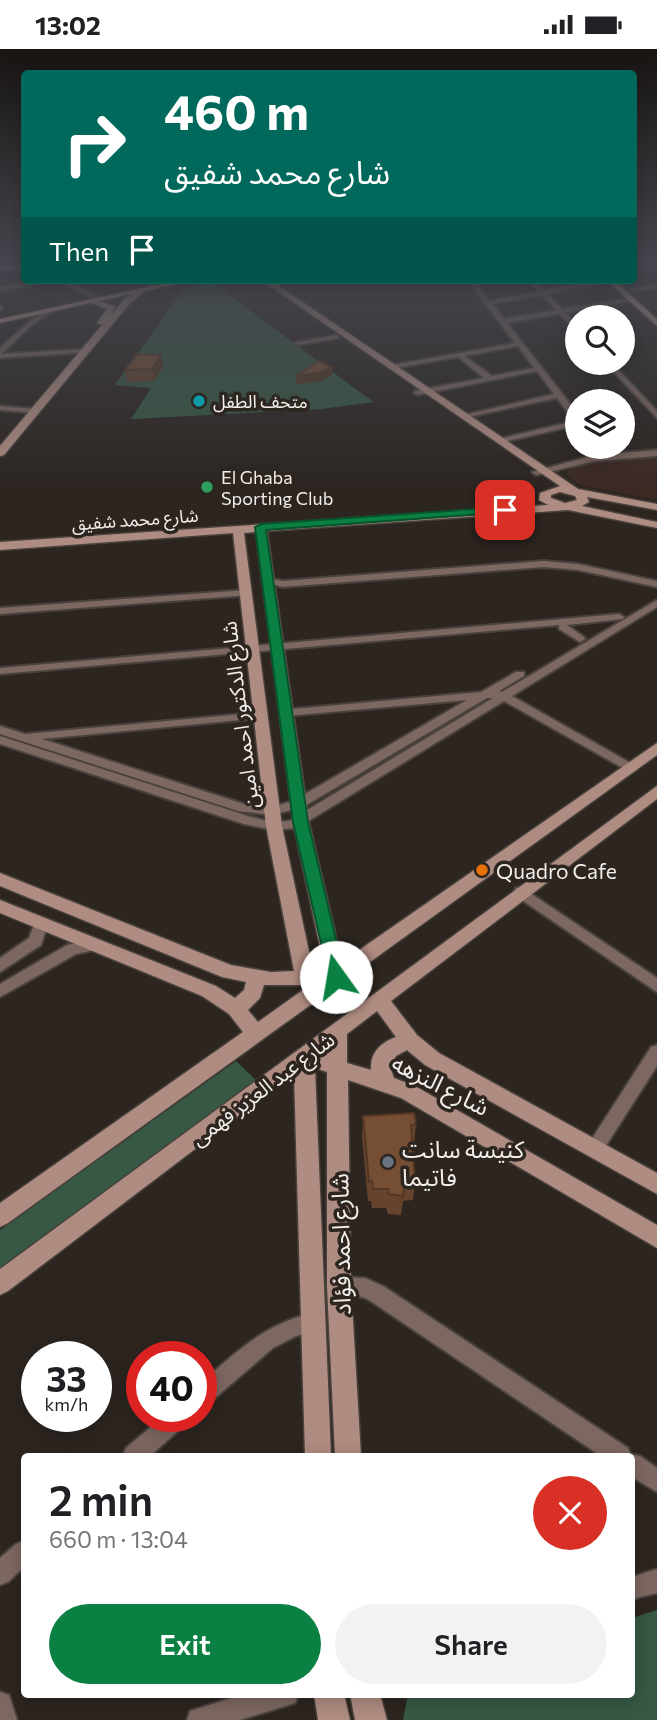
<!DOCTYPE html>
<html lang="en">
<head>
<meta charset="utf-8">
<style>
	:root { --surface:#fff; --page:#f2f2f2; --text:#202124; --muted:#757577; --accent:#0b8043 }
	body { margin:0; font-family:Commissioner,"Noto Sans Arabic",sans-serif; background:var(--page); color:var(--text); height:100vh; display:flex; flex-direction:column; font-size:26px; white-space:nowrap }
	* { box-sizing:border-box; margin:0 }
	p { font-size:23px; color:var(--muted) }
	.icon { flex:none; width:38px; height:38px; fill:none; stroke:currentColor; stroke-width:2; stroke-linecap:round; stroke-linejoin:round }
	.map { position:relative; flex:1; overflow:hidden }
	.details { position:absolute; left:21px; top:1404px; width:614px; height:245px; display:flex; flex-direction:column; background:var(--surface); border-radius:7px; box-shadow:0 4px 18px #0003 }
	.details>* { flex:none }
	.hud { position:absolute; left:21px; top:21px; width:616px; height:214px; border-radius:7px; box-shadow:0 4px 18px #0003; background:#00695c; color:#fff; overflow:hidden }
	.fabs { position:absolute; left:565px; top:256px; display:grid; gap:14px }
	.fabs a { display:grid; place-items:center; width:70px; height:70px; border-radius:50%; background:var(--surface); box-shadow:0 4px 18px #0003; font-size:35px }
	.speed { position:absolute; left:21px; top:1292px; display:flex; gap:14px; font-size:35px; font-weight:700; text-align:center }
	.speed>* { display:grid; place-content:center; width:91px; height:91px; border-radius:50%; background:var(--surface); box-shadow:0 4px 18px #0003; line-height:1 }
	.speed small { font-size:18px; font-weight:400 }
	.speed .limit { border:10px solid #d22; background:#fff; color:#111 }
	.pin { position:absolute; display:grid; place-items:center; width:60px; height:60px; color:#fff; margin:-30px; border-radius:14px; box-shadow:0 4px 10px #0006 }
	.me { position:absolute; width:77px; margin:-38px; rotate:347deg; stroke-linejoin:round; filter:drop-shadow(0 0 5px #0008) }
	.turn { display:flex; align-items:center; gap:24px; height:147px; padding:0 28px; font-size:32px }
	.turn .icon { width:91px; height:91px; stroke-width:2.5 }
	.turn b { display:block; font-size:49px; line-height:60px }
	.then { display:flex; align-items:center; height:66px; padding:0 28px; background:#0003; gap:14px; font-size:26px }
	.round { display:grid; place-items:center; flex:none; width:74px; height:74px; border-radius:37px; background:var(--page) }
	.headline { display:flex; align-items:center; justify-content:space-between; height:119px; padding:0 28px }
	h1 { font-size:42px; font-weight:600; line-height:52px }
	.primary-button { display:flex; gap:14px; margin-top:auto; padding:14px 28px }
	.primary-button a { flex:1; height:80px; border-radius:42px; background:var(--accent); color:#fff; font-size:28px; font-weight:600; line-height:80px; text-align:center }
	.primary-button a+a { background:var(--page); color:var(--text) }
	.status { display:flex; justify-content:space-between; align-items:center; height:49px; padding:0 35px; background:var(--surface); direction:ltr }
	.status svg { height:19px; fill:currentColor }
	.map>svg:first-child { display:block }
</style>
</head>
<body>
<div class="status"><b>13:02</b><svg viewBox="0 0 49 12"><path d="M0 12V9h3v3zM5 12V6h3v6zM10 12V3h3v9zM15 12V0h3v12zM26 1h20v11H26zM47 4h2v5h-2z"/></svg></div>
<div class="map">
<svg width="657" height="1671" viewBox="0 0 657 1671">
	<rect width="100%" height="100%" fill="#2c2520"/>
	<path fill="#3c2924" d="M 657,408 L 657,451 L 579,436 L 567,425 L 572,419 L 588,415 Z"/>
	<path fill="#365844" d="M 212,233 L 361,344 L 374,353 L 321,360 L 131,370 L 151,339 L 115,336 L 183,241 Z
		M 236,1012 L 259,1034 L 0,1225 L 0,1181 Z
		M 657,1561 L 657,1671 L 403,1671 L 408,1645 L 632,1645 L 632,1569 Z"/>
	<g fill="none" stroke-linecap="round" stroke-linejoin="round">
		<g stroke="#48413c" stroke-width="4">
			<path id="street" d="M 1,211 L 7,211 L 2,216 L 0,215 Z
				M 42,231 L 55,231 L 0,243 L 0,239 Z
				M 58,231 L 66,231 L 96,247 L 91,248 Z
				M 467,231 L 473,231 L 489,252 L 539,243 L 529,231 L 535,231 L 545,241 L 601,231 L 604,233 L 548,245 L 562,260 L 633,249 L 631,252 L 566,264 L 578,276 L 578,283 L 559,265 L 507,274 L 578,365 L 578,376 L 499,394 L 499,390 L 574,372 L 557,349 L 464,369 L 460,367 L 554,345 L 537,322 L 418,346 L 414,344 L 415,342 L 484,329 L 458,308 L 390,320 L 393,316 L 515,294 ZM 542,246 L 556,261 L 504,270 L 492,255 ZM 518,297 L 534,319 L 492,327 L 465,307 Z
				M 657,236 L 657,240 L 634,241 L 631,239 Z
				M 0,255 L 3,260 L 0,262 Z
				M 51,259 L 53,262 L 33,275 L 1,305 L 87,300 L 89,303 L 0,309 L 0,299 L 29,273 Z
				M 337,286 L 339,289 L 297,296 L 294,294 Z
				M 604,313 L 611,313 L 657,362 L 657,369 Z
				M 0,357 L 35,360 L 39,362 L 35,364 L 0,361 Z
				M 657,401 L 657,407 L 595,412 L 536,426 L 532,423 L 595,406 Z
				M 544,512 L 578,515 L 657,532 L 657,538 L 578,521 L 544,518 L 282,538 L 263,532 L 268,529 L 282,532 Z
				M 246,541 L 251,544 L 250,546 L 0,565 L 0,559 Z
				M 657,551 L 657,558 L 512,647 L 634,716 L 636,719 L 634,722 L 630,723 L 504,652 L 297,779 L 274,781 L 244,775 L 0,695 L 0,687 L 251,768 L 274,773 L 289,772 L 493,649 L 487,649 L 303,758 L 272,766 L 238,762 L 0,685 L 0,677 L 25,685 L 264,663 L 264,667 L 260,669 L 42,690 L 244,755 L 272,758 L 293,752 L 467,651 L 286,667 L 282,665 L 282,661 L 481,643 L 516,623 L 524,623 L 524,627 L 499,642 L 502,643 Z
				M 619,565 L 624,568 L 623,570 L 567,576 L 584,588 L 585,590 L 580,593 L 559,580 L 559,576 L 0,625 L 0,619 Z
				M 521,838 L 657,929 L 657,943 L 516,847 L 514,843 L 516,839 Z
				M 41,869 L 46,870 L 48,874 L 41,896 L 0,923 L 0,909 L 29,889 L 36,870 Z
				M 94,890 L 99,892 L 101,896 L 99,900 L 76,905 L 0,948 L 0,935 L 67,896 Z
				M 657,996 L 657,1017 L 600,1106 L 594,1109 L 588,1106 L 585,1101 L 588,1096 L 651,998 Z
				M 339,1228 L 365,1229 L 383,1237 L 628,1399 L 630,1405 L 640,1407 L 657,1419 L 657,1443 L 632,1428 L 632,1407 L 601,1407 L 369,1251 C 358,1244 344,1248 332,1244 L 329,1237 L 332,1230 Z
				M 313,1264 L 320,1267 L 323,1274 L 320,1281 L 296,1287 L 273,1299 L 208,1355 L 201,1358 L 201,1334 C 236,1303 266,1274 313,1264 Z
				M 164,1367 L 190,1367 L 187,1374 L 150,1407 L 123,1407 L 126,1399 Z
				M 24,1492 L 24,1518 L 8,1533 L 0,1536 L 0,1509 L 16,1495 Z
				M 657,1520 L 657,1544 L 632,1550 L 632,1528 Z
				M 0,1643 L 9,1646 L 17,1671 L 0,1671 Z
				M 245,1645 L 298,1645 L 295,1654 L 240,1671 L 187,1671 L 190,1662 Z"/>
		</g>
		<g stroke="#48413c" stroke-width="3">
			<path id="secondary" d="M 0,217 L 24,217 L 24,221 L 0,221 Z
				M 261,231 L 270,231 L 578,440 L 657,455 L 657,461 L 587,448 L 589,453 L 582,457 L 657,473 L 657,479 L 568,461 L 267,482 L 309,773 L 342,913 L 657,694 L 657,706 L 8,1174 L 0,1178 L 0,1154 L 243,983 L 229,965 L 202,947 L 0,864 L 0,851 L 216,937 L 235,949 L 244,941 L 246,933 L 222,928 L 0,837 L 0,824 L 231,916 L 271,923 L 294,922 L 266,777 L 233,484 L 0,501 L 0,493 L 548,456 L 539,451 L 540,444 L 560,437 ZM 560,443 L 575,447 L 577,451 L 565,454 L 551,449 L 551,446 ZM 256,483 L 293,773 L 325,921 L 313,921 L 282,777 L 244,484 ZM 264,936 L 310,936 L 258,973 L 248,961 L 260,949 Z
				M 140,239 L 147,241 L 130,254 L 4,406 L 0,407 L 0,397 L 102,276 L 97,274 L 107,260 L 91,254 L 91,250 L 115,257 L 112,265 L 124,250 Z
				M 657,737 L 657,750 L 391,952 L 417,986 L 439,1004 L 657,1124 L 657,1145 L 425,1016 L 407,1001 L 396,1007 L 390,1018 L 394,1029 L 415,1037 L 657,1176 L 657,1199 L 401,1049 L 348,1031 L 351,1237 L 361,1407 L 335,1407 L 327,1237 L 327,1023 L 315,1019 L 331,1407 L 305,1407 L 294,1025 L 8,1242 L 0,1246 L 0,1220 ZM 377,962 L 396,988 C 380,994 370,1004 371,1021 L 347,1014 L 347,985 Z
				M 314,1645 L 344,1645 L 350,1671 L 318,1671 Z
				M 350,1645 L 380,1645 L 387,1671 L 355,1671 Z"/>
		</g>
		<g stroke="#48413c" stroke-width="3">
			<path id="primary" d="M 180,231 L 195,231 L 0,274 L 0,270 Z
				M 606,231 L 614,231 L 657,270 L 657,277 Z"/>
		</g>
		<use href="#street" fill="#7d6761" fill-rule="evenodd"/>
		<use href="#secondary" fill="#af8c81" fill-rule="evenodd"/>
		<use href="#primary" fill="#d5a89a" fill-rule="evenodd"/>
	</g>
	<path fill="#65432d" d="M 163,318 L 154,332 L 127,333 L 125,321 Z
		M 363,1067 L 416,1075 L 414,1096 L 413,1096 L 415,1132 L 413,1151 L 403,1152 L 401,1166 L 388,1165 L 386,1159 L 372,1159 L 371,1152 L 368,1152 L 362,1088 Z"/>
	<path fill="#533724" d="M 162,306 L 163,318 L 154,332 L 152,320 Z
		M 332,318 L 332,326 L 322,332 L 296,335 L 296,327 Z"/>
	<path fill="#764e34" stroke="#533724" stroke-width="2" d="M 137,305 L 162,306 L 152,320 L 125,321 Z
		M 319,312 L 332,318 L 322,323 L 296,327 Z
		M 414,1064 L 416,1075 L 411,1076 L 415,1132 L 405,1132 L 403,1147 L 389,1145 L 388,1140 L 373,1140 L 372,1132 L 369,1133 L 363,1067 Z"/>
	<linearGradient id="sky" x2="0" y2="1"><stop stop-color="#181412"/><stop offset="0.48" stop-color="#45464e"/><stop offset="1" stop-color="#45464e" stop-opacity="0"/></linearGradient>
	<rect width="657" height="444" fill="url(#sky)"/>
	<path fill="#0b8043" stroke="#07532c" stroke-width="2" d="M 505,458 L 509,459 L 509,463 L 266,481 L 308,773 L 345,928 L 342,933 L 330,933 L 293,773 L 255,478 L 261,475 Z"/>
	<circle fill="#0f9aa8" stroke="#2c2520" stroke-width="2.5" cx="199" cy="352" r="7"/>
	<circle fill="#2e9e5b" stroke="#2c2520" stroke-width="2.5" cx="207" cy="438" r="7"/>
	<circle fill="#e8710a" stroke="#2c2520" stroke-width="2.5" cx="482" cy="821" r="7"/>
	<circle fill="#6b7280" stroke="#2c2520" stroke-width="2.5" cx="388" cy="1113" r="7"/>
	<g text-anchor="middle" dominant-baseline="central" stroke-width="7" stroke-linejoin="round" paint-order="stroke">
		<g font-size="18" fill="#f2ede9" stroke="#2c2520" text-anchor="start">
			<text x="213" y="352">متحف الطفل</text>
			<text x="221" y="428">El Ghaba<tspan x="221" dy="21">Sporting Club</tspan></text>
		</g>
		<g font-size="18" fill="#f2ede9" stroke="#2c2520">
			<text transform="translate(135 470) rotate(-4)">شارع محمد شفيق</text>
		</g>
		<g font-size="21" fill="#f2ede9" stroke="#2c2520">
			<text transform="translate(239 666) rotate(-97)">شارع الدكتور احمد امين</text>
			<text transform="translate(262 1039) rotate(-37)">شارع عبد العزيز فهمى</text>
		</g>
		<g font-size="21" fill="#f2ede9" stroke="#2c2520" text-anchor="start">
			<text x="496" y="821">Quadro Cafe</text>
		</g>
		<g font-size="24" fill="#f2ede9" stroke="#2c2520">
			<text transform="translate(441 1035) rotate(27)">شارع النزهه</text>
			<text transform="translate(340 1195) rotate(-91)">شارع احمد فؤاد</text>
		</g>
		<g font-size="24" fill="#f2ede9" stroke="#2c2520" text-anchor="start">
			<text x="402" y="1099">كنيسة سانت<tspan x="402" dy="28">فاتيما</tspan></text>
		</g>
	</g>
</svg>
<div class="fabs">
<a><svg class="icon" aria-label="search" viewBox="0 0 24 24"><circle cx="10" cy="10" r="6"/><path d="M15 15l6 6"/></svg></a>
<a><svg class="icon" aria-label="layers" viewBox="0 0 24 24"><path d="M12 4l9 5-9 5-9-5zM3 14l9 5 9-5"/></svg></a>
</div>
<div class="speed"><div>33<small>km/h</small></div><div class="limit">40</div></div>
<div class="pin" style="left:505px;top:461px;background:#d93025"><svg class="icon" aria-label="arrive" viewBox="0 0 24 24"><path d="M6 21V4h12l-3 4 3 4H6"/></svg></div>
<svg class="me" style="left:336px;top:928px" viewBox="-20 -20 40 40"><circle r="19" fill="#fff"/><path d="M0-13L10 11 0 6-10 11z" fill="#0b8043"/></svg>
<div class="hud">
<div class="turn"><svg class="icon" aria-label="right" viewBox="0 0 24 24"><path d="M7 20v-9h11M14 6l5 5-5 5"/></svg><div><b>460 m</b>شارع محمد شفيق</div></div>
<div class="then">Then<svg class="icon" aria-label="arrive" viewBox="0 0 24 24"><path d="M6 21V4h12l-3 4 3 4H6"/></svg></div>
</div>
<section class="details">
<div class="headline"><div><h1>2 min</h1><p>660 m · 13:04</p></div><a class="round" style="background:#d93025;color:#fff"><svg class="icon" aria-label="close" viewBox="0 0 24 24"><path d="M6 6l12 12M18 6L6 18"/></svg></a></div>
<div class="primary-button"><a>Exit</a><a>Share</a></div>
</section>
</div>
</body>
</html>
